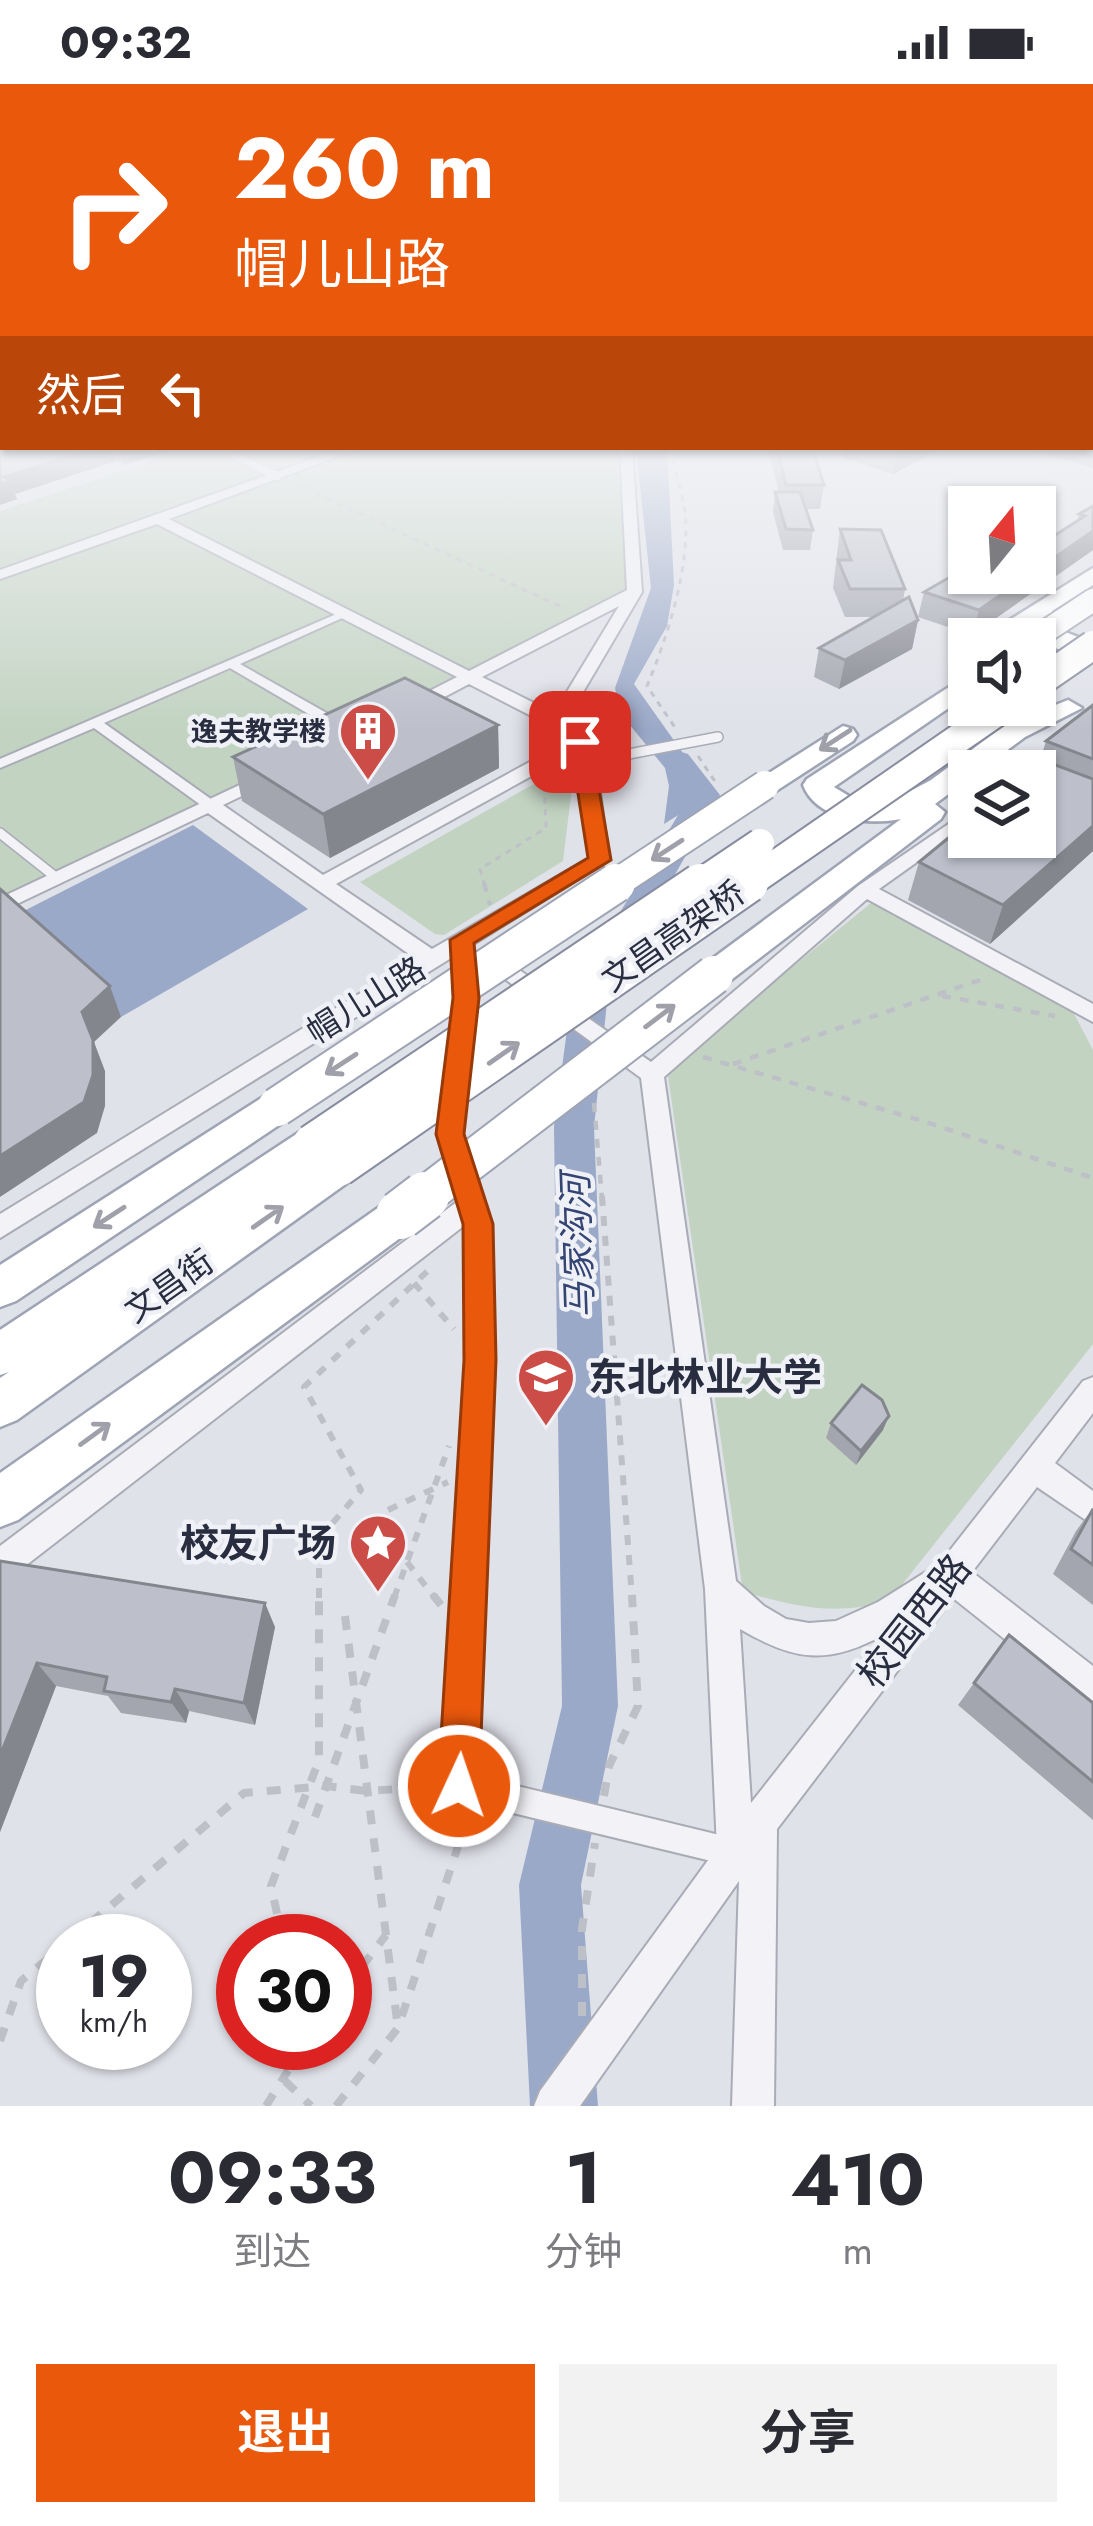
<!DOCTYPE html>
<html lang="zh">
<head>
<meta charset="utf-8">
<style>
	:root { --surface:#fff; --page:#f2f2f3; --text:#2b2b33; --muted:#7c7c81; --accent:#ea580c }
	body { margin:0; font-family:Jost,"Noto Sans SC",sans-serif; background:var(--page); color:var(--text); height:100vh; display:flex; flex-direction:column; font-size:45px; white-space:nowrap }
	* { box-sizing:border-box; margin:0 }
	p { font-size:39px; color:var(--muted) }
	.icon { flex:none; width:66px; height:66px; fill:none; stroke:currentColor; stroke-width:2; stroke-linecap:round; stroke-linejoin:round }
	.map { position:relative; height:2022px; overflow:hidden }
	.panel { display:flex; flex-direction:column; background:var(--surface); flex:1 }
	.panel>* { flex:none }
	.banner { position:absolute; left:0px; top:0px; width:1095px; height:366px; box-shadow:0 3px 9px #0004; background:#ea580c; color:#fff; overflow:hidden }
	.needle { width:78px; rotate:18deg }
	.controls { position:absolute; left:948px; top:402px; display:grid; gap:24px }
	.controls a { display:grid; place-items:center; width:108px; height:108px; border-radius:0px; background:var(--surface); box-shadow:0 3px 9px #0004; font-size:60px }
	.speed { position:absolute; left:36px; top:1830px; display:flex; gap:24px; font-size:60px; font-weight:700; text-align:center }
	.speed>* { display:grid; place-content:center; width:156px; height:156px; border-radius:50%; background:var(--surface); box-shadow:0 3px 9px #0004; line-height:1 }
	.speed small { font-size:30px; font-weight:400 }
	.speed .limit { border:18px solid #d22; background:#fff; color:#111 }
	.pin { position:absolute; display:grid; place-items:center; width:102px; height:102px; color:#fff; margin:-51px; border-radius:24px; box-shadow:0 6px 18px #0006 }
	.me { position:absolute; width:132px; margin:-66px; rotate:3deg; stroke-linejoin:round; filter:drop-shadow(0 0 9px #0008) }
	.turn { display:flex; align-items:center; gap:42px; height:252px; padding:0 36px; font-size:54px }
	.turn .icon { width:156px; height:156px; stroke-width:2.5 }
	.turn b { display:block; font-size:84px; line-height:102px }
	.then { display:flex; align-items:center; height:114px; padding:0 36px; background:#0003; gap:24px; font-size:45px }
	.eta { display:flex; justify-content:space-evenly; align-items:center; height:204px; text-align:center }
	.eta b { font-size:72px; font-weight:700; line-height:84px }
	.action { display:flex; gap:24px; margin-top:auto; padding:24px 36px }
	.action a { flex:1; height:138px; border-radius:0px; background:var(--accent); color:#fff; font-size:48px; font-weight:700; line-height:138px; text-align:center }
	.action a+a { background:var(--page); color:var(--text) }
	.status { display:flex; justify-content:space-between; align-items:center; height:84px; padding:0 60px; background:var(--surface); direction:ltr }
	.status svg { height:33px; fill:currentColor }
	.map>svg:first-child { display:block }
</style>
</head>
<body>
<div class="status"><b>09:32</b><svg viewBox="0 0 49 12"><path d="M0 12V9h3v3zM5 12V6h3v6zM10 12V3h3v9zM15 12V0h3v12zM26 1h20v11H26zM47 4h2v5h-2z"/></svg></div>
<div class="map">
<svg width="1093" height="2022" viewBox="0 0 1093 2022">
	<rect width="100%" height="100%" fill="#e0e2e9"/>
	<path fill="#c2d3c1" d="M 193,364 L 347,364 L 0,486 L 0,427 Z
		M 362,364 L 620,364 L 631,507 L 471,590 L 164,435 Z
		M 156,438 L 461,593 L 59,791 L 0,744 L 0,493 Z
		M 564,683 L 574,687 L 563,777 L 444,851 L 435,850 L 360,798 Z
		M 0,756 L 47,794 L 0,816 Z
		M 871,819 L 1071,924 L 1093,966 L 1093,1260 L 889,1517 C 832,1532 800,1523 743,1508 L 667,985 Z"/>
	<path fill="#9ba9c8" d="M 636,364 L 667,364 L 674,501 L 667,542 L 634,600 L 712,710 L 664,740 L 669,702 L 665,684 L 620,629 L 615,604 L 651,504 Z
		M 193,741 L 308,825 L 121,933 L 10,834 Z"/>
	<g fill="none" stroke-linecap="round" stroke-linejoin="round">
		<path fill="#9ba9c8" fill-rule="evenodd" d="M 678,667 L 688,670 L 720,711 L 608,909 L 594,1043 L 618,1622 L 581,1801 L 598,2022 L 530,2022 L 519,1801 L 562,1622 L 554,1043 L 572,909 L 690,711 L 663,676 Z"/>
		<g stroke="#a9acb6" stroke-width="10">
			<path id="service-far1" d="M 219,364 L 277,392"/>
		</g>
		<g stroke="#a9acb6" stroke-width="12">
			<path id="service" d="M 587,678 L 718,653
				M 0,749 L 58,795"/>
		</g>
		<g stroke="#a9acb6" stroke-width="4">
			<path id="pedestrian" d="M 341,528 L 351,530 L 240,580 L 346,640 L 346,646 L 336,646 L 230,584 L 104,639 L 215,718 L 215,724 L 205,724 L 94,644 L 0,684 L 0,675 Z
				M 459,1688 L 736,1755 L 746,1759 L 750,1769 L 746,1779 L 736,1783 L 459,1716 L 449,1712 L 445,1702 L 449,1692 Z"/>
		</g>
		<g stroke="#a9acb6" stroke-width="4">
			<path id="minor" d="M 343,364 L 361,364 L 169,435 L 469,587 L 627,506 L 620,364 L 632,364 L 642,508 L 566,637 L 586,654 L 596,678 L 609,776 L 0,1154 L 0,1130 L 416,875 L 208,729 L 0,828 L 0,814 L 269,687 L 278,692 L 275,696 L 223,721 L 323,791 L 568,657 L 551,642 L 469,600 L 414,629 L 402,629 L 402,621 L 457,593 L 157,440 L 0,495 L 0,486 ZM 619,522 L 554,629 L 482,593 ZM 575,668 L 589,774 L 432,865 L 336,800 Z
				M 989,679 L 1005,687 L 982,687 L 983,680 Z
				M 969,726 L 969,741 L 879,805 L 1093,920 L 1093,938 L 867,815 L 664,993 L 736,1497 L 764,1522 L 786,1535 L 809,1539 L 836,1537 L 878,1518 L 940,1479 L 1083,1297 L 1093,1293 L 1093,1329 L 1055,1379 L 1093,1407 L 1093,1441 L 1037,1403 L 972,1488 L 1093,1582 L 1093,1621 L 1081,1616 L 953,1514 L 777,1745 L 774,2022 L 732,2022 L 739,1797 L 580,2022 L 534,2022 L 540,2007 L 717,1764 L 705,1505 L 641,994 L 476,874 L 479,869 L 495,869 L 651,978 L 858,802 ZM 740,1545 C 793,1576 827,1582 883,1551 L 751,1719 Z
				M 464,881 L 475,888 L 477,914 L 462,1050 L 491,1140 L 494,1276 L 477,1702 L 472,1715 L 459,1720 L 446,1715 L 441,1702 L 466,1276 L 465,1141 L 11,1493 L 0,1498 L 0,1462 L 458,1117 L 438,1050 L 455,914 L 453,888 Z"/>
		</g>
		<g stroke="#9fa4b4" stroke-width="5">
			<path id="primary" d="M 1093,484 L 1093,501 L 1052,527 L 1053,543 L 1093,559 L 1093,575 L 1048,562 L 1027,544 L 1010,555 L 979,555 Z
				M 969,590 L 969,610 L 834,703 L 857,717 L 890,718 L 931,696 L 1005,641 L 1068,616 L 1082,624 L 1025,653 L 979,687 L 969,687 L 969,695 L 935,720 L 945,728 L 941,735 L 727,899 L 701,899 L 696,891 L 701,883 L 901,735 C 869,741 817,737 803,701 L 807,695 Z
				M 843,642 L 853,645 L 857,651 L 853,657 L 776,707 L 754,707 L 750,701 Z
				M 277,1008 L 291,1013 L 297,1023 L 291,1033 L 16,1217 L 0,1223 L 0,1181 L 263,1013 Z
				M 312,1045 L 326,1049 L 332,1060 L 325,1072 L 339,1067 L 354,1072 L 360,1083 L 354,1094 L 17,1336 L 0,1343 L 0,1294 L 9,1288 L 0,1291 L 0,1246 L 298,1049 Z
				M 400,1114 L 415,1119 L 421,1131 L 415,1143 L 18,1436 L 0,1443 L 0,1389 L 385,1119 Z"/>
		</g>
		<path stroke="#bec0c7" stroke-width="3" stroke-dasharray="6 6" stroke-linecap="butt" d="M 671,364 C 674,385 682,408 685,428 C 691,481 667,554 647,602 L 676,645
			M 293,399 L 566,525
			M 698,672 L 718,702
			M 485,802 L 480,785 L 546,744 L 544,697"/>
		<path stroke="#bec0c7" stroke-width="4.5" stroke-dasharray="9 9" stroke-linecap="butt" d="M 484,799 L 490,821
			M 942,912 L 1055,932
			M 703,973 L 923,1037 L 1093,1094
			M 733,980 L 989,893
			M 594,1019 L 602,1115"/>
		<path stroke="#bec0c7" stroke-width="6" stroke-dasharray="10 10" stroke-linecap="butt" d="M 602,1112 L 632,1514
			M 414,1199 L 454,1245
			M 388,1426 L 448,1398
			M 407,1478 L 435,1514
			M 319,1514 L 319,1455 L 361,1406 L 304,1303 L 434,1181
			M 394,1514 L 449,1362"/>
		<path stroke="#bec0c7" stroke-width="8" stroke-dasharray="14 14" stroke-linecap="butt" d="M 433,1511 L 441,1521
			M 345,1532 L 398,1944
			M 604,1712 L 609,1682 L 638,1622 L 632,1511
			M 315,1733 L 395,1511
			M 69,1857 L 244,1709 L 326,1702 L 367,1707 L 429,1703
			M 283,1857 L 271,1802 L 319,1676 L 319,1511
			M 345,1905 L 386,1851
			M 582,1932 L 582,1845 L 595,1759
			M 0,1957 L 21,1897 L 63,1862
			M 285,1997 L 311,2022
			M 266,2022 L 305,1959
			M 336,2022 L 398,1944 L 469,1729"/>
		<use href="#service-far1" stroke="#f3f3f7" stroke-width="8"/>
		<use href="#service" stroke="#f3f3f7" stroke-width="9"/>
		<use href="#pedestrian" fill="#f3f3f7" fill-rule="evenodd"/>
		<use href="#minor" fill="#f3f3f7" fill-rule="evenodd"/>
		<use href="#primary" fill="#fff" fill-rule="evenodd"/>
		<g stroke="#9fa4b4" stroke-width="26" stroke-linecap="butt">
			<path id="primary-bridge-far3" d="M 1034,555 L 1093,516"/>
		</g>
		<g stroke="#9fa4b4" stroke-width="32" stroke-linecap="butt">
			<path id="primary-bridge-far2" d="M 612,802 L 765,701"/>
		</g>
		<g stroke="#9fa4b4" stroke-width="42" stroke-linecap="butt">
			<path id="primary-bridge-far1" d="M 277,1023 L 616,799
				M 421,1115 L 714,891"/>
		</g>
		<g stroke="#9fa4b4" stroke-width="52" stroke-linecap="butt">
			<path id="primary-bridge" d="M 400,1131 L 425,1112"/>
		</g>
		<g stroke="#888c9f" stroke-width="32" stroke-linecap="butt">
			<path id="trunk-bridge-far1" d="M 1035,601 L 1093,561
				M 696,802 L 760,759
				M 745,802 L 1007,621"/>
		</g>
		<g stroke="#888c9f" stroke-width="42" stroke-linecap="butt">
			<path id="trunk-bridge" d="M 312,1060 L 700,799
				M 339,1083 L 749,799"/>
		</g>
		<use href="#primary-bridge-far3" stroke="#fff" stroke-width="22"/>
		<use href="#primary-bridge-far2" stroke="#fff" stroke-width="28"/>
		<use href="#primary-bridge-far1" stroke="#fff" stroke-width="38"/>
		<use href="#primary-bridge" stroke="#fff" stroke-width="48"/>
		<use href="#trunk-bridge-far1" stroke="#fff" stroke-width="28"/>
		<use href="#trunk-bridge" stroke="#fff" stroke-width="38"/>
	</g>
	<path fill="#a3a5af" d="M 0,364 L 179,364 L 124,381 L 116,377 L 15,410 L 17,415 L 0,421 Z
		M 768,364 L 812,364 L 824,401 L 820,425 L 806,425 L 813,446 L 810,466 L 783,466 L 773,428 L 775,408 L 779,408 Z
		M 844,364 L 942,364 L 893,390 L 843,374 Z
		M 1025,364 L 1093,364 L 1093,384 Z
		M 1093,422 L 1093,466 L 972,551 L 918,533 L 924,508 L 1035,489 L 1077,437 L 1079,430 Z
		M 840,445 L 905,505 L 903,517 L 918,536 L 912,565 L 839,605 L 814,593 L 819,564 L 874,533 L 845,533 L 833,504 Z
		M 1093,621 L 1093,767 L 990,860 L 908,816 L 919,778 L 1038,683 L 1046,657 Z
		M 498,641 L 499,684 L 330,774 L 242,717 L 233,673 Z
		M 831,1339 L 883,1346 L 856,1381 L 826,1354 Z
		M 1093,1424 L 1093,1521 L 1053,1490 L 1076,1447 Z
		M 0,1477 L 275,1543 L 255,1641 L 189,1627 L 186,1639 L 121,1629 L 108,1612 L 56,1602 L 0,1748 Z
		M 1009,1551 L 1093,1619 L 1093,1736 L 958,1621 Z"/>
	<path fill="#84868e" d="M 96,364 L 113,364 L 116,377 L 15,410 L 17,415 L 0,421 L 0,400 L 4,393 Z
		M 120,364 L 179,364 L 124,381 Z
		M 902,364 L 942,364 L 893,390 L 897,366 Z
		M 1093,447 L 1093,466 L 972,551 L 979,526 Z
		M 918,536 L 912,565 L 839,605 L 845,576 Z
		M 498,641 L 499,684 L 330,774 L 323,730 Z
		M 1093,742 L 1093,767 L 990,860 L 1003,821 Z
		M 110,902 L 121,933 L 94,958 L 105,987 L 105,1022 L 97,1049 L 0,1113 L 0,1072 L 82,928 Z
		M 889,1332 L 883,1346 L 856,1381 L 861,1367 Z
		M 265,1519 L 275,1543 L 255,1641 L 244,1619 Z
		M 37,1579 L 56,1602 L 0,1748 L 0,1672 Z
		M 175,1605 L 189,1627 L 186,1639 L 171,1618 Z"/>
	<path fill="#bdc0cb" stroke="#84868e" stroke-width="3" d="M 0,364 L 96,364 L 4,393 L 11,397 L 0,400 Z
		M 777,364 L 812,364 L 824,401 L 786,401 Z
		M 775,408 L 800,408 L 813,446 L 786,445 Z
		M 1016,418 L 1034,423 L 1007,423 Z
		M 1093,422 L 1093,447 L 1035,487 L 1035,464 L 1085,432 L 1079,430 Z
		M 840,445 L 881,446 L 905,505 L 850,505 L 838,476 L 851,476 Z
		M 969,482 L 969,489 L 1032,489 L 979,526 L 924,508 Z
		M 909,513 L 918,536 L 845,576 L 819,564 Z
		M 405,594 L 498,641 L 323,730 L 233,673 Z
		M 1093,621 L 1093,675 L 1046,657 Z
		M 1045,677 L 1093,695 L 1093,742 L 1003,821 L 919,778 L 969,737 L 969,753 L 1035,753 L 1035,687 L 1032,687 Z
		M 0,805 L 110,902 L 82,928 L 93,956 L 93,991 L 84,1018 L 0,1072 Z
		M 862,1301 L 882,1316 L 889,1332 L 861,1367 L 831,1339 Z
		M 1093,1425 L 1093,1481 L 1071,1465 Z
		M 0,1477 L 265,1519 L 244,1619 L 175,1605 L 171,1618 L 104,1607 L 107,1593 L 37,1579 L 0,1672 Z
		M 1009,1551 L 1093,1619 L 1093,1698 L 974,1599 Z"/>
	<defs><path id="oneway-shaft" d="M-6 0H5M1.5-3L5.5 0L1.5 3" fill="none" stroke-width="1.6" stroke-linecap="round" stroke-linejoin="round" transform="scale(3)"/></defs>
	<g stroke="#9fa0a9">
		<use href="#oneway-shaft" transform="translate(835 656) rotate(147)"/>
		<use href="#oneway-shaft" transform="translate(667 766) rotate(147)"/>
		<use href="#oneway-shaft" transform="translate(660 932) rotate(-37)"/>
		<use href="#oneway-shaft" transform="translate(504 969) rotate(-35)"/>
		<use href="#oneway-shaft" transform="translate(341 980) rotate(147)"/>
		<use href="#oneway-shaft" transform="translate(109 1133) rotate(147)"/>
		<use href="#oneway-shaft" transform="translate(268 1133) rotate(-35)"/>
		<use href="#oneway-shaft" transform="translate(95 1350) rotate(-36)"/>
	</g>
	<linearGradient id="sky" x2="0" y2="1"><stop stop-color="#89b0db"/><stop offset="0.56" stop-color="#f1f2f5"/><stop offset="1" stop-color="#f1f2f5" stop-opacity="0"/></linearGradient>
	<rect width="1093" height="647" fill="url(#sky)"/>
	<path fill="#ea580c" stroke="#983908" stroke-width="3" d="M 580,652 L 591,658 L 611,776 L 474,859 L 479,914 L 464,1050 L 493,1140 L 496,1276 L 479,1702 L 473,1717 L 459,1723 L 444,1717 L 438,1702 L 464,1276 L 463,1140 L 436,1050 L 453,914 L 450,856 L 588,774 L 570,658 Z"/>
	<defs>
		<g id="building-pin" transform="scale(3)"><path d="M0 17L-7.5 6A9.5 9.5 0 1 1 7.5 6Z" fill="#cc4c47" stroke="#eff1f6"/><path d="M-4-6H4V6H1V3H-1V6H-4ZM-2.5-4.3h1.7v1.8h-1.7ZM.8-4.3h1.7v1.8H.8ZM-2.5-1h1.7V.8h-1.7ZM.8-1h1.7V.8H.8Z" fill="#fff"/></g>
		<g id="university-pin" transform="scale(3)"><path d="M0 17L-7.5 6A9.5 9.5 0 1 1 7.5 6Z" fill="#cc4c47" stroke="#eff1f6"/><path d="M0-5L7-2L0 1L-7-2ZM-4 1L0 2.5L4 1V4Q0 6-4 4Z" fill="#fff"/></g>
		<g id="sight-pin" transform="scale(3)"><path d="M0 17L-7.5 6A9.5 9.5 0 1 1 7.5 6Z" fill="#cc4c47" stroke="#eff1f6"/><path d="M0-6L1.8-2.2L6-1.7L2.9 1.2L3.7 5.4L0 3.3L-3.7 5.4L-2.9 1.2L-6-1.7L-1.8-2.2Z" fill="#fff"/></g>
	</defs>
	<g fill-rule="evenodd">
		<use href="#building-pin" x="368" y="647"/>
		<use href="#university-pin" x="546" y="1293"/>
		<use href="#sight-pin" x="378" y="1459"/>
	</g>
	<g text-anchor="middle" dominant-baseline="central" stroke-width="9" stroke-linejoin="round" paint-order="stroke">
		<g font-size="27" font-weight="bold" fill="#292d40" stroke="#eff1f6" text-anchor="end">
			<text x="326" y="647">逸夫教学楼</text>
		</g>
		<g font-size="33" fill="#292d40" stroke="#eff1f6">
			<text transform="translate(673 852) rotate(-35)">文昌高架桥</text>
			<text transform="translate(366 916) rotate(-32)">帽儿山路</text>
			<text transform="translate(169 1202) rotate(-35)">文昌街</text>
		</g>
		<g font-size="36" font-style="italic" fill="#344473" stroke="#eff1f6">
			<text transform="translate(577 1162) rotate(-92)">马家沟河</text>
		</g>
		<g font-size="39" font-weight="bold" fill="#292d40" stroke="#eff1f6" text-anchor="start">
			<text x="588" y="1293">东北林业大学</text>
			<text x="336" y="1459" text-anchor="end">校友广场</text>
		</g>
		<g font-size="39" fill="#292d40" stroke="#eff1f6">
			<text transform="translate(914 1537) rotate(-52)">校园西路</text>
		</g>
	</g>
</svg>
<div class="controls">
<a><svg class="needle" viewBox="-14 -14 28 28"><path d="M0-13l5 13h-10z" fill="#e53935"/><path d="M0 13l5-13h-10z" fill="#7c7c81"/></svg></a>
<a><svg class="icon" aria-label="sound" viewBox="0 0 24 24"><path d="M4 9h4l5-4v14l-5-4H4zM17 9q2 3 0 6"/></svg></a>
<a><svg class="icon" aria-label="layers" viewBox="0 0 24 24"><path d="M12 4l9 5-9 5-9-5zM3 14l9 5 9-5"/></svg></a>
</div>
<div class="speed"><div>19<small>km/h</small></div><div class="limit">30</div></div>
<div class="pin" style="left:580px;top:658px;background:#d93025"><svg class="icon" aria-label="arrive" viewBox="0 0 24 24"><path d="M6 21V4h12l-3 4 3 4H6"/></svg></div>
<svg class="me" style="left:459px;top:1702px" viewBox="-20 -20 40 40"><circle r="17" fill="#ea580c" stroke="#fff" stroke-width="3"/><path d="M0-11L8 9 0 5-8 9z" fill="#fff"/></svg>
<div class="banner">
<div class="turn"><svg class="icon" aria-label="right" viewBox="0 0 24 24"><path d="M7 20v-9h11M14 6l5 5-5 5"/></svg><div><b>260 m</b>帽儿山路</div></div>
<div class="then">然后<svg class="icon" aria-label="left" viewBox="0 0 24 24"><path d="M17 20v-9H6M10 6l-5 5 5 5"/></svg></div>
</div>
</div>
<section class="panel">
<div class="eta">
<div><b>09:33</b><p>到达</p></div>
<div><b>1</b><p>分钟</p></div>
<div><b>410</b><p>m</p></div>
</div>
<div class="action"><a>退出</a><a>分享</a></div>
</section>
</body>
</html>
